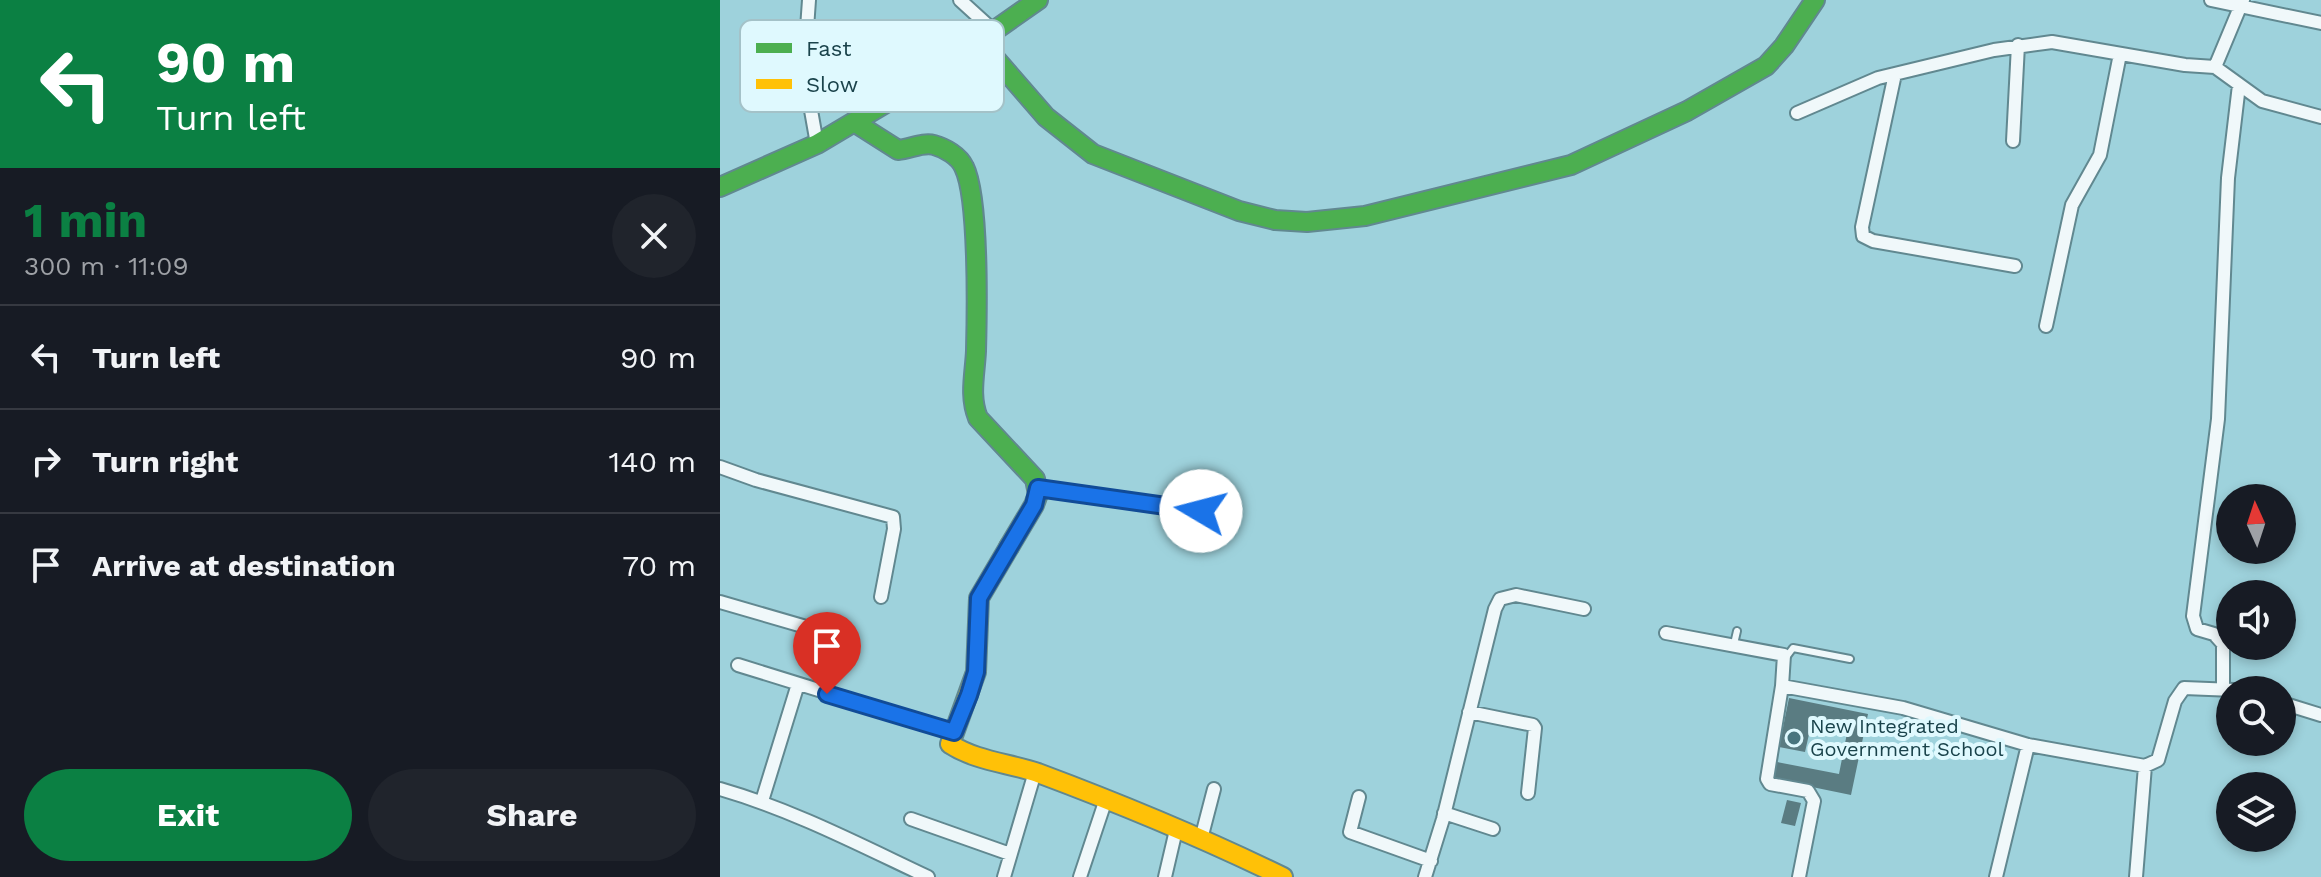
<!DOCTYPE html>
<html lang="en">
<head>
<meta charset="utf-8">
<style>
	:root { --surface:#171b24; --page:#20242c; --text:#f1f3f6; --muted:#9ea1a6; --line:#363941; --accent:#0b8043 }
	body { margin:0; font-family:"Work Sans",sans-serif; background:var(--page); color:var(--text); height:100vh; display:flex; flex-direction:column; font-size:30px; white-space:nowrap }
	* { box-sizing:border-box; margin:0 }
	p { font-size:26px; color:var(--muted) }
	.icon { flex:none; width:44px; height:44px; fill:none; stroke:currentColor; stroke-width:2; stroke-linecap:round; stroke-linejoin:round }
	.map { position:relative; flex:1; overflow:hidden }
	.panel { display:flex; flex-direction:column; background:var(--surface); width:720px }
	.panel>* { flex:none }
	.hud { background:#0b8043; color:#fff; overflow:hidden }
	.needle { width:52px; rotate:357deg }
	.controls { position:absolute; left:1496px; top:484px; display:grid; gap:16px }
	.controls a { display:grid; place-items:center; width:80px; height:80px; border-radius:50%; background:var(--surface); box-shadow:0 4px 12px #0003; font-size:40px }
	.pin { position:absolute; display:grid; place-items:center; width:68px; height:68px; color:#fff; margin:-82px -34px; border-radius:50% 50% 50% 0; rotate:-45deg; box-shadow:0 0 8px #0007 }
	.pin .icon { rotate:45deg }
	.me { position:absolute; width:88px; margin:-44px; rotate:278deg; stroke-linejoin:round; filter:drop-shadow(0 0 6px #0008) }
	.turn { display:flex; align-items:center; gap:28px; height:168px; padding:0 24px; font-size:36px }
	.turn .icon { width:104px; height:104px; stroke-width:2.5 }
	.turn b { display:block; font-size:56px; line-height:68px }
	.round { display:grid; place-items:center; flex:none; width:84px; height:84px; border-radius:42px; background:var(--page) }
	.overview { display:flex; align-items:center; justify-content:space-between; height:136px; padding:0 24px }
	h1 { font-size:48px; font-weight:700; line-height:60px; color:var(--accent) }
	.cta { display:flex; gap:16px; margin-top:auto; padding:16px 24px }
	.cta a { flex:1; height:92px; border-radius:48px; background:var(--accent); color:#fff; font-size:32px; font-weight:700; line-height:92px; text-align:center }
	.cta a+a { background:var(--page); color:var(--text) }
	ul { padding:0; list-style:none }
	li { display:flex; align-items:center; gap:24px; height:104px; padding:0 24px; border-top:2px solid var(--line) }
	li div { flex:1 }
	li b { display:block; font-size:30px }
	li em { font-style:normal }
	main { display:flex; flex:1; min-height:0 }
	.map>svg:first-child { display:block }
</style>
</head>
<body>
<main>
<section class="panel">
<div class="hud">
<div class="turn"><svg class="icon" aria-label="left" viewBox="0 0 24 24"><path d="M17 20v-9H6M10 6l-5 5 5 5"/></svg><div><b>90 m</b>Turn left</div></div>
</div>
<div class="overview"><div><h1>1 min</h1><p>300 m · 11:09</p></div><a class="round"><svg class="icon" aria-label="close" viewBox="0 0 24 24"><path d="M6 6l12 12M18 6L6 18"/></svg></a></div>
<ul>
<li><svg class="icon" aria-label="left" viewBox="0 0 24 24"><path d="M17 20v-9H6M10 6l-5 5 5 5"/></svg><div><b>Turn left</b></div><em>90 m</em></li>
<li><svg class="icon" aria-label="right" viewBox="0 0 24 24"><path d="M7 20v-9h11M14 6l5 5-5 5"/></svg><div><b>Turn right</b></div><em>140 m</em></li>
<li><svg class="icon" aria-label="arrive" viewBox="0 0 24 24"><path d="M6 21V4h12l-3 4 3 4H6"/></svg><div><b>Arrive at destination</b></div><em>70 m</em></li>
</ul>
<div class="cta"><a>Exit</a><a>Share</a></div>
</section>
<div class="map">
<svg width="1601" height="877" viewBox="0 0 1601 877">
	<rect width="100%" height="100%" fill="#9ed2dc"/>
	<path fill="#5a7c82" d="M 1069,698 L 1148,714 L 1131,795 L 1053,779 L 1057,762 L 1119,774 L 1128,728 L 1092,721 L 1085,752 L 1059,747 Z
		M 1067,800 L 1081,803 L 1075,826 L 1061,823 Z"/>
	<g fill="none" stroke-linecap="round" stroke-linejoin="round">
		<g stroke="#618890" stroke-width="10">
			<path id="lane" d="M 321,489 L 481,511
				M 1014,644 L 1017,631
				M 1067,656 L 1073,648 L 1130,659"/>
		</g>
		<g stroke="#618890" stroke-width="16">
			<path id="street" d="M 89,0 L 84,71 L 97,144
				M 240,0 L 274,31
				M 1491,0 L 1601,23
				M 1495,67 L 1542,101 L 1601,117
				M 1175,74 L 1142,227 L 1143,236 L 1153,241 L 1295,266
				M 1077,113 L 1158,78 L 1274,50 L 1332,42 L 1465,65 L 1495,67 L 1523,0
				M 1293,141 L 1298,45
				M 1326,326 L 1352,205 L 1380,155 L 1400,54
				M 0,467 L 36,480 L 173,517 L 174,529 L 161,597
				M 0,602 L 124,638
				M 946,633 L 1064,655 L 1062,686 L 1047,779 L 1050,784 L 1088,791 L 1094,801 L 1079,877
				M 18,665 L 234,732
				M 1062,686 L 1183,708 L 1308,745 L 1425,766 L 1438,760 L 1455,701 L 1464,688 L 1514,690
				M 1503,688 L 1503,644 L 1494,634 L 1477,629 L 1473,616 L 1498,419 L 1508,178 L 1519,85
				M 1562,703 L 1601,715
				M 749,712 L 813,725 L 815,728 L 808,793
				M 0,789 C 73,810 140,845 208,877
				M 639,797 L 630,832 L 711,861
				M 42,801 L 78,684
				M 724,813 L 773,829
				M 191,819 L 290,854
				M 481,839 L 494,789
				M 284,877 L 315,772
				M 360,877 L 385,802
				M 445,877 L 456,830
				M 705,877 L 723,819 L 775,609 L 780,599 L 796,595 L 864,609
				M 1276,877 L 1308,745
				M 1416,877 L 1425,766"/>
		</g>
		<g stroke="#618890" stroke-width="22">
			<path id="fast" d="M 260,41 L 326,117 L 373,154 L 519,211 L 555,220 L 587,222 L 645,216 L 851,165 L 967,111 L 1046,66 L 1064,46 L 1095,0
				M 134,122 L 178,150 C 190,149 203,142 214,145 C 225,148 239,156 244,167 C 259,197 257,313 256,351 C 255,374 249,396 258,418 L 315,479 L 318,494 L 314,505 L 289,547
				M 0,187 L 97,144 L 201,82 L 318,0"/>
		</g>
		<g stroke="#618890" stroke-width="22">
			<path id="slow" d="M 289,547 L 259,598 L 256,672 L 230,744 C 256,761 289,763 318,773 C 401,804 483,838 563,877"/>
		</g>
		<use href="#lane" stroke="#f0f8fa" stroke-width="6"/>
		<use href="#street" stroke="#f0f8fa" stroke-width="12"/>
		<use href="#fast" stroke="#4caf50" stroke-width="18"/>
		<use href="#slow" stroke="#ffc107" stroke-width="18"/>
	</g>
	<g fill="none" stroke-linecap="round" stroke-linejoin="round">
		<g stroke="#114b97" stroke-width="20">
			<path id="route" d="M 107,694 L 234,732 L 249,695 L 256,672 L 259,598 L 314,505 L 318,488 L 481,511"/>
		</g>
		<use href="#route" stroke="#1a73e8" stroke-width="14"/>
	</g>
	<circle fill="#48757e" stroke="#dff9fe" stroke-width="3" cx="1074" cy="738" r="8"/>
	<g text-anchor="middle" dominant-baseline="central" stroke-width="8" stroke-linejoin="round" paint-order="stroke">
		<g font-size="20" fill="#1a434b" stroke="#dff9fe" text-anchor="start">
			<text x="1090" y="726">New Integrated<tspan x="1090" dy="23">Government School</tspan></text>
		</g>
	</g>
	<rect x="20" y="20" width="264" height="92" rx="12" fill="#dff9fe" stroke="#a4c2c8" stroke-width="2"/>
	<rect x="36" y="43" width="36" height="10" fill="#4caf50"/>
	<rect x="36" y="79" width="36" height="10" fill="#ffc107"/>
	<g font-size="22" fill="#1a434b">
		<text x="86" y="56">Fast</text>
		<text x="86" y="92">Slow</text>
	</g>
</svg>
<div class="controls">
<a><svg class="needle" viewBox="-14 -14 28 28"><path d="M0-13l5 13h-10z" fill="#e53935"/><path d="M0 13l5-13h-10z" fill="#9ea1a6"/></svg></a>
<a><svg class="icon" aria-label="sound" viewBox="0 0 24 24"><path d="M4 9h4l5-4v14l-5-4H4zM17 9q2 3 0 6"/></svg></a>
<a><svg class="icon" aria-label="search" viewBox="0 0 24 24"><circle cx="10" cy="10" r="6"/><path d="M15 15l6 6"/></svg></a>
<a><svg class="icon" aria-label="layers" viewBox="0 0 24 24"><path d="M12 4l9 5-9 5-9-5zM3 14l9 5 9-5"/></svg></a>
</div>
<div class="pin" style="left:107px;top:694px;background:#d93025"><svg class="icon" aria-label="arrive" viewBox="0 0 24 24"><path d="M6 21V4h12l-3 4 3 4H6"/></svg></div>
<svg class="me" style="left:481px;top:511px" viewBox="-20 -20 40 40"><circle r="19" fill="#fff"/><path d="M0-13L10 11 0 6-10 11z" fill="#1a73e8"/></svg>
</div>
</main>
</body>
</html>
